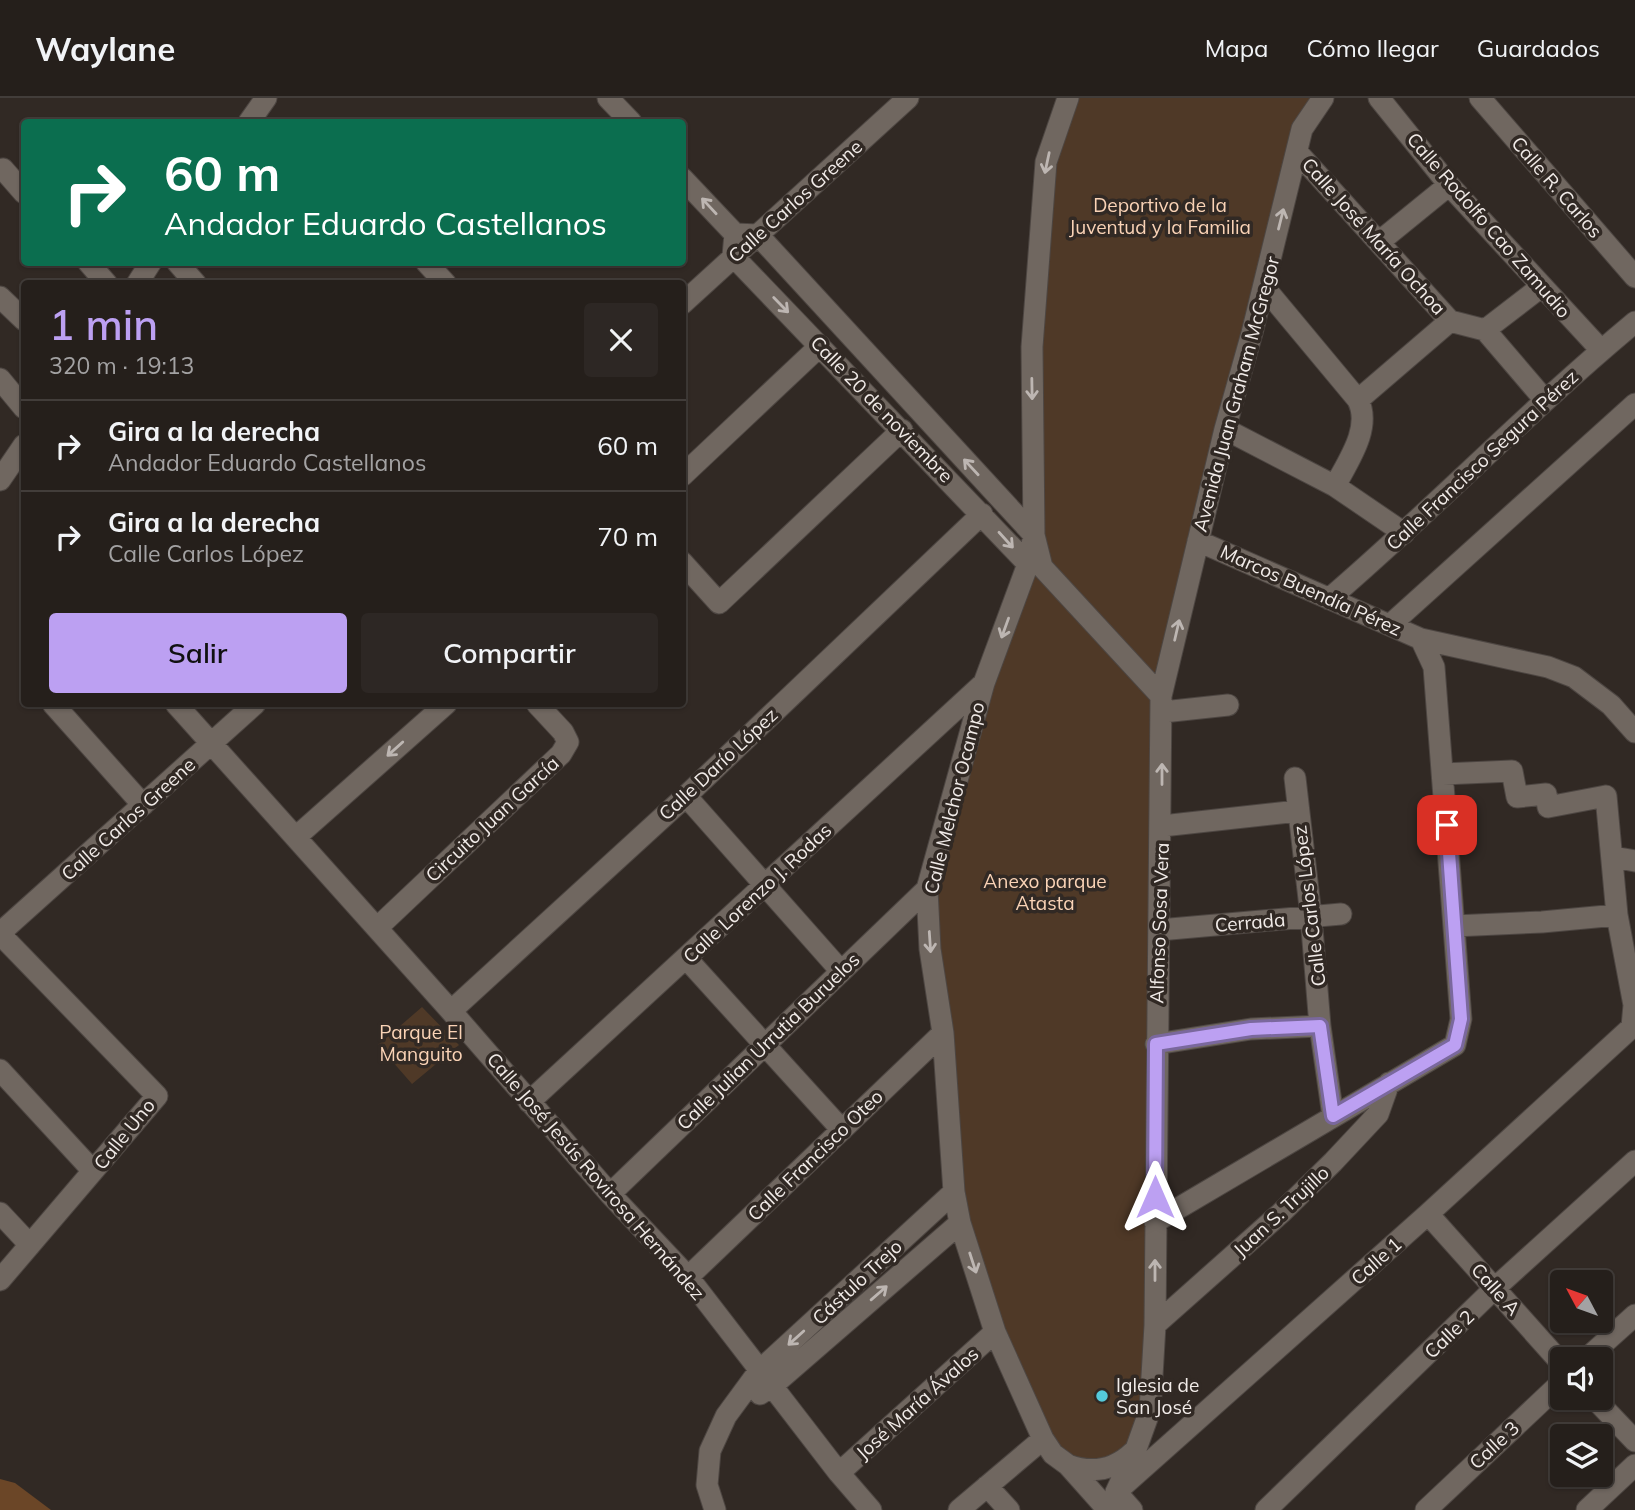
<!DOCTYPE html>
<html lang="es">
<head>
<meta charset="utf-8">
<style>
	:root { --surface:#251f1b; --page:#2d2724; --text:#f1f3f6; --muted:#a3a2a3; --line:#423d3a; --accent:#bca0f2 }
	body { margin:0; font-family:Mulish,sans-serif; background:var(--page); color:var(--text); height:100vh; display:flex; flex-direction:column; font-size:26px; white-space:nowrap }
	* { box-sizing:border-box; margin:0 }
	p { font-size:23px; color:var(--muted) }
	.icon { flex:none; width:38px; height:38px; fill:none; stroke:currentColor; stroke-width:2; stroke-linecap:round; stroke-linejoin:round }
	.map { position:relative; flex:1; overflow:hidden }
	.side { position:absolute; left:21px; top:182px; width:665px; height:427px; display:flex; flex-direction:column; background:var(--surface); border-radius:7px; box-shadow:0 2px 5px #0004,0 0 0 2px var(--line) }
	.side>* { flex:none }
	.guide { position:absolute; left:21px; top:21px; width:665px; height:147px; border-radius:7px; box-shadow:0 2px 5px #0004,0 0 0 2px var(--line); background:#0b6e4f; color:#fff; overflow:hidden }
	.needle { width:46px; rotate:311deg }
	.fabs { position:absolute; left:1550px; top:1172px; display:grid; gap:14px }
	.fabs a { display:grid; place-items:center; width:63px; height:63px; border-radius:7px; background:var(--surface); box-shadow:0 2px 5px #0004,0 0 0 2px var(--line); font-size:35px }
	.pin { position:absolute; display:grid; place-items:center; width:60px; height:60px; color:#fff; margin:-30px; border-radius:14px; box-shadow:0 4px 10px #0006 }
	.me { position:absolute; width:77px; margin:-38px; rotate:0deg; stroke-linejoin:round; filter:drop-shadow(0 0 5px #0008) }
	.turn { display:flex; align-items:center; gap:24px; height:147px; padding:0 28px; font-size:32px }
	.turn .icon { width:91px; height:91px; stroke-width:2.5 }
	.turn b { display:block; font-size:49px; line-height:60px }
	.round { display:grid; place-items:center; flex:none; width:74px; height:74px; border-radius:7px; background:var(--page) }
	.head { display:flex; align-items:center; justify-content:space-between; height:119px; padding:0 28px }
	h1 { font-size:42px; font-weight:600; line-height:52px; color:var(--accent) }
	.primary-button { display:flex; gap:14px; margin-top:auto; padding:14px 28px }
	.primary-button a { flex:1; height:80px; border-radius:7px; background:var(--accent); color:#111; font-size:28px; font-weight:600; line-height:80px; text-align:center }
	.primary-button a+a { background:var(--page); color:var(--text) }
	ul { padding:0; list-style:none }
	li { display:flex; align-items:center; gap:21px; height:91px; padding:0 28px; border-top:2px solid var(--line) }
	li div { flex:1 }
	li b { display:block; font-size:26px }
	li em { font-style:normal }
	header { display:flex; align-items:center; gap:42px; box-sizing:border-box; height:98px; padding:0 35px; background:var(--surface); border-bottom:2px solid var(--line) }
	header strong { font-size:33px }
	nav { display:flex; gap:38px; margin-inline-start:auto; font-size:24px }
	.map>svg:first-child { display:block }
</style>
</head>
<body>
<header>
<strong>Waylane</strong>
<nav><a>Mapa</a><a>Cómo llegar</a><a>Guardados</a></nav>
</header>
<div class="map">
<svg width="1635" height="1412" viewBox="0 0 1635 1412">
	<rect width="100%" height="100%" fill="#312924"/>
	<path fill="#4f3927" d="M 1073,0 L 1323,0 L 1302,31 L 1161,598 L 1150,1312 L 1115,1368 L 1053,1356 L 960,1125 L 927,791 L 1034,437 L 1046,64 Z
		M 422,909 L 459,947 L 412,986 L 378,947 Z"/>
	<path fill="#6b4627" d="M 0,1381 L 15,1385 L 51,1412 L 0,1412 Z"/>
	<g fill="none" stroke-linecap="round" stroke-linejoin="round">
		<g stroke="#4d4642" stroke-width="23">
			<path id="minor" d="M 608,0 L 631,24
				M 1068,0 L 1046,64 L 1032,249 L 1034,437 L 1028,466 L 984,585 L 927,791 L 930,851 L 943,935 L 954,1094 L 960,1125 L 995,1234 L 1043,1341 L 1053,1356 L 1068,1367 L 1108,1412
				M 1379,0 L 1449,87 L 1601,252
				M 1480,0 L 1635,179
				M 249,24 L 266,0
				M 1297,54 L 1450,223
				M 3,71 L 24,95
				M 682,80 L 735,136 L 758,137 L 1034,437 L 1042,469 L 1161,598
				M 735,136 L 733,158 L 1028,466
				M 1379,144 L 1449,87
				M 88,164 L 107,186
				M 177,164 L 196,186
				M 426,164 L 446,186
				M 137,186 L 151,164
				M 1264,189 L 1358,302 C 1372,330 1348,363 1335,388
				M 0,199 L 24,222
				M 682,206 L 908,0
				M 1485,232 L 1544,301
				M 0,281 L 24,310
				M 1358,302 L 1450,223 L 1485,232 L 1541,189
				M 1225,331 L 1335,388 L 1404,435
				M 682,378 L 820,248
				M 0,382 L 24,347
				M 682,464 L 719,505 L 902,332
				M 1329,501 C 1434,411 1529,312 1635,224
				M 1390,527 L 1635,306
				M 1421,541 L 1548,569 L 1574,579 L 1611,607 L 1635,634
				M 53,606 L 143,707
				M 176,606 L 451,913 L 610,1096 L 688,1179 L 839,1375 L 871,1412
				M 1163,614 L 1228,607
				M 1295,680 L 1311,818 L 1320,928 L 1333,1018
				M 686,698 L 840,872
				M 1162,728 L 1298,713
				M 296,739 L 446,606
				M 1613,759 L 1635,763
				M 1454,828 L 1542,824 L 1617,817
				M 377,830 L 561,656 L 568,644 L 563,634 L 537,606
				M 1159,832 L 1341,816
				M 0,835 L 255,606
				M 0,836 L 157,998 L 0,1182
				M 686,860 L 842,1032
				M 451,913 L 686,698 L 982,416
				M 1156,946 L 1251,931 L 1320,928
				M 0,972 L 93,1073
				M 529,1004 L 984,585
				M 610,1096 L 927,791
				M 0,1115 L 30,1147
				M 1428,1116 L 1563,1267
				M 1155,1124 L 1455,947 L 1461,921 L 1434,569 L 1421,541 L 1198,443
				M 688,1179 L 943,935
				M 1155,1227 L 1281,1115 L 1333,1064 L 1378,1016 L 1389,985
				M 1585,1262 L 1635,1217
				M 760,1296 L 772,1288 L 960,1125
				M 1594,1300 L 1635,1343
				M 1068,1367 C 1092,1376 1114,1372 1133,1354
				M 839,1375 L 995,1234
				M 1124,1387 L 1428,1116 L 1632,929 L 1634,907 L 1617,817 L 1606,698 L 1548,709 L 1546,696 L 1517,699 L 1512,673 L 1443,676
				M 987,1388 L 1009,1412
				M 1116,1394 L 1136,1351 L 1150,1312 L 1155,1227 L 1161,598 L 1225,331 L 1252,235 L 1302,31 L 1323,0
				M 1116,1394 L 1132,1412
				M 715,1412 L 707,1387 L 710,1353 L 726,1318 L 759,1273 L 954,1094
				M 959,1412 L 1043,1341
				M 1266,1412 L 1495,1190 L 1635,1063
				M 1426,1412 L 1563,1283
				M 1587,1412 L 1635,1367"/>
		</g>
		<use href="#minor" stroke="#706760" stroke-width="21"/>
	</g>
	<defs><path id="oneway-shaft" d="M-6 0H5M1.5-3L5.5 0L1.5 3" fill="none" stroke-width="1.6" stroke-linecap="round" stroke-linejoin="round" transform="scale(1.75)"/></defs>
	<g stroke="#bdb6b2">
		<use href="#oneway-shaft" transform="translate(1047 65) rotate(102)"/>
		<use href="#oneway-shaft" transform="translate(709 108) rotate(-133)"/>
		<use href="#oneway-shaft" transform="translate(1281 121) rotate(-76)"/>
		<use href="#oneway-shaft" transform="translate(781 207) rotate(46)"/>
		<use href="#oneway-shaft" transform="translate(1032 291) rotate(89)"/>
		<use href="#oneway-shaft" transform="translate(971 369) rotate(-133)"/>
		<use href="#oneway-shaft" transform="translate(1006 442) rotate(48)"/>
		<use href="#oneway-shaft" transform="translate(1005 530) rotate(110)"/>
		<use href="#oneway-shaft" transform="translate(1177 532) rotate(-77)"/>
		<use href="#oneway-shaft" transform="translate(395 651) rotate(138)"/>
		<use href="#oneway-shaft" transform="translate(1162 676) rotate(-90)"/>
		<use href="#oneway-shaft" transform="translate(930 844) rotate(86)"/>
		<use href="#oneway-shaft" transform="translate(973 1165) rotate(72)"/>
		<use href="#oneway-shaft" transform="translate(1155 1172) rotate(-90)"/>
		<use href="#oneway-shaft" transform="translate(879 1195) rotate(-41)"/>
		<use href="#oneway-shaft" transform="translate(796 1240) rotate(138)"/>
	</g>
	<g fill="none" stroke-linecap="round" stroke-linejoin="round">
		<g stroke="#7a689d" stroke-width="18">
			<path id="route" d="M 1155,1099 L 1156,946 L 1251,931 L 1320,928 L 1333,1018 L 1455,947 L 1461,921 L 1447,727"/>
		</g>
		<use href="#route" stroke="#bca0f2" stroke-width="12"/>
	</g>
	<circle fill="#54cadc" stroke="#312924" stroke-width="2.5" cx="1102" cy="1298" r="7"/>
	<g text-anchor="middle" dominant-baseline="central" stroke-width="7" stroke-linejoin="round" paint-order="stroke">
		<g font-size="19" fill="#f1ebe8" stroke="#312924">
			<text transform="translate(1557 89) rotate(49)">Calle R. Carlos</text>
			<text transform="translate(795 103) rotate(-42)">Calle Carlos Greene</text>
			<text transform="translate(1489 127) rotate(49)">Calle Rodolfo Cao Zamudio</text>
			<text transform="translate(1374 138) rotate(48)">Calle José María Ochoa</text>
			<text transform="translate(1236 296) rotate(-75)">Avenida Juan Graham McGregor</text>
			<text transform="translate(882 311) rotate(46)">Calle 20 de noviembre</text>
			<text transform="translate(1482 362) rotate(-43)">Calle Francisco Segura Pérez</text>
			<text transform="translate(1311 492) rotate(24)">Marcos Buendía Pérez</text>
			<text transform="translate(718 666) rotate(-43)">Calle Darío López</text>
			<text transform="translate(954 700) rotate(-76)">Calle Melchor Ocampo</text>
			<text transform="translate(128 721) rotate(-42)">Calle Carlos Greene</text>
			<text transform="translate(492 721) rotate(-43)">Circuito Juan García</text>
			<text transform="translate(757 795) rotate(-43)">Calle Lorenzo J. Rodas</text>
			<text transform="translate(1309 808) rotate(-97)">Calle Carlos López</text>
			<text transform="translate(1250 824) rotate(-5)">Cerrada</text>
			<text transform="translate(1159 825) rotate(-88)">Alfonso Sosa Vera</text>
			<text transform="translate(768 943) rotate(-44)">Calle Julian Urrutia Buruelos</text>
			<text transform="translate(124 1036) rotate(-51)">Calle Uno</text>
			<text transform="translate(815 1057) rotate(-44)">Calle Francisco Oteo</text>
			<text transform="translate(596 1078) rotate(49)">Calle José Jesús Rovirosa Hernández</text>
			<text transform="translate(1281 1113) rotate(-43)">Juan S. Trujillo</text>
			<text transform="translate(1376 1163) rotate(-42)">Calle 1</text>
			<text transform="translate(857 1184) rotate(-43)">Cástulo Trejo</text>
			<text transform="translate(1496 1191) rotate(48)">Calle A</text>
			<text transform="translate(1449 1236) rotate(-44)">Calle 2</text>
			<text transform="translate(917 1305) rotate(-42)">José María Ávalos</text>
			<text transform="translate(1494 1347) rotate(-43)">Calle 3</text>
		</g>
		<g font-size="19" fill="#fad3b6" stroke="#312924">
			<text x="1160" y="107">Deportivo de la<tspan x="1160" dy="22">Juventud y la Familia</tspan></text>
			<text x="1045" y="783">Anexo parque<tspan x="1045" dy="22">Atasta</tspan></text>
			<text x="421" y="934">Parque El<tspan x="421" dy="22">Manguito</tspan></text>
		</g>
		<g font-size="19" fill="#f1ebe8" stroke="#312924" text-anchor="start">
			<text x="1116" y="1287">Iglesia de<tspan x="1116" dy="22">San José</tspan></text>
		</g>
	</g>
</svg>
<div class="fabs">
<a><svg class="needle" viewBox="-14 -14 28 28"><path d="M0-13l5 13h-10z" fill="#e53935"/><path d="M0 13l5-13h-10z" fill="#a3a2a3"/></svg></a>
<a><svg class="icon" aria-label="sound" viewBox="0 0 24 24"><path d="M4 9h4l5-4v14l-5-4H4zM17 9q2 3 0 6"/></svg></a>
<a><svg class="icon" aria-label="layers" viewBox="0 0 24 24"><path d="M12 4l9 5-9 5-9-5zM3 14l9 5 9-5"/></svg></a>
</div>
<div class="pin" style="left:1447px;top:727px;background:#d93025"><svg class="icon" aria-label="arrive" viewBox="0 0 24 24"><path d="M6 21V4h12l-3 4 3 4H6"/></svg></div>
<svg class="me" style="left:1155px;top:1099px" viewBox="-20 -20 40 40"><path d="M0-17L14 15 0 8-14 15z" fill="#bca0f2" stroke="#fff" stroke-width="4"/></svg>
<div class="guide">
<div class="turn"><svg class="icon" aria-label="right" viewBox="0 0 24 24"><path d="M7 20v-9h11M14 6l5 5-5 5"/></svg><div><b>60 m</b>Andador Eduardo Castellanos</div></div>
</div>
<section class="side">
<div class="head"><div><h1>1 min</h1><p>320 m · 19:13</p></div><a class="round"><svg class="icon" aria-label="close" viewBox="0 0 24 24"><path d="M6 6l12 12M18 6L6 18"/></svg></a></div>
<ul>
<li><svg class="icon" aria-label="right" viewBox="0 0 24 24"><path d="M7 20v-9h11M14 6l5 5-5 5"/></svg><div><b>Gira a la derecha</b><p>Andador Eduardo Castellanos</p></div><em>60 m</em></li>
<li><svg class="icon" aria-label="right" viewBox="0 0 24 24"><path d="M7 20v-9h11M14 6l5 5-5 5"/></svg><div><b>Gira a la derecha</b><p>Calle Carlos López</p></div><em>70 m</em></li>
</ul>
<div class="primary-button"><a>Salir</a><a>Compartir</a></div>
</section>
</div>
</body>
</html>
